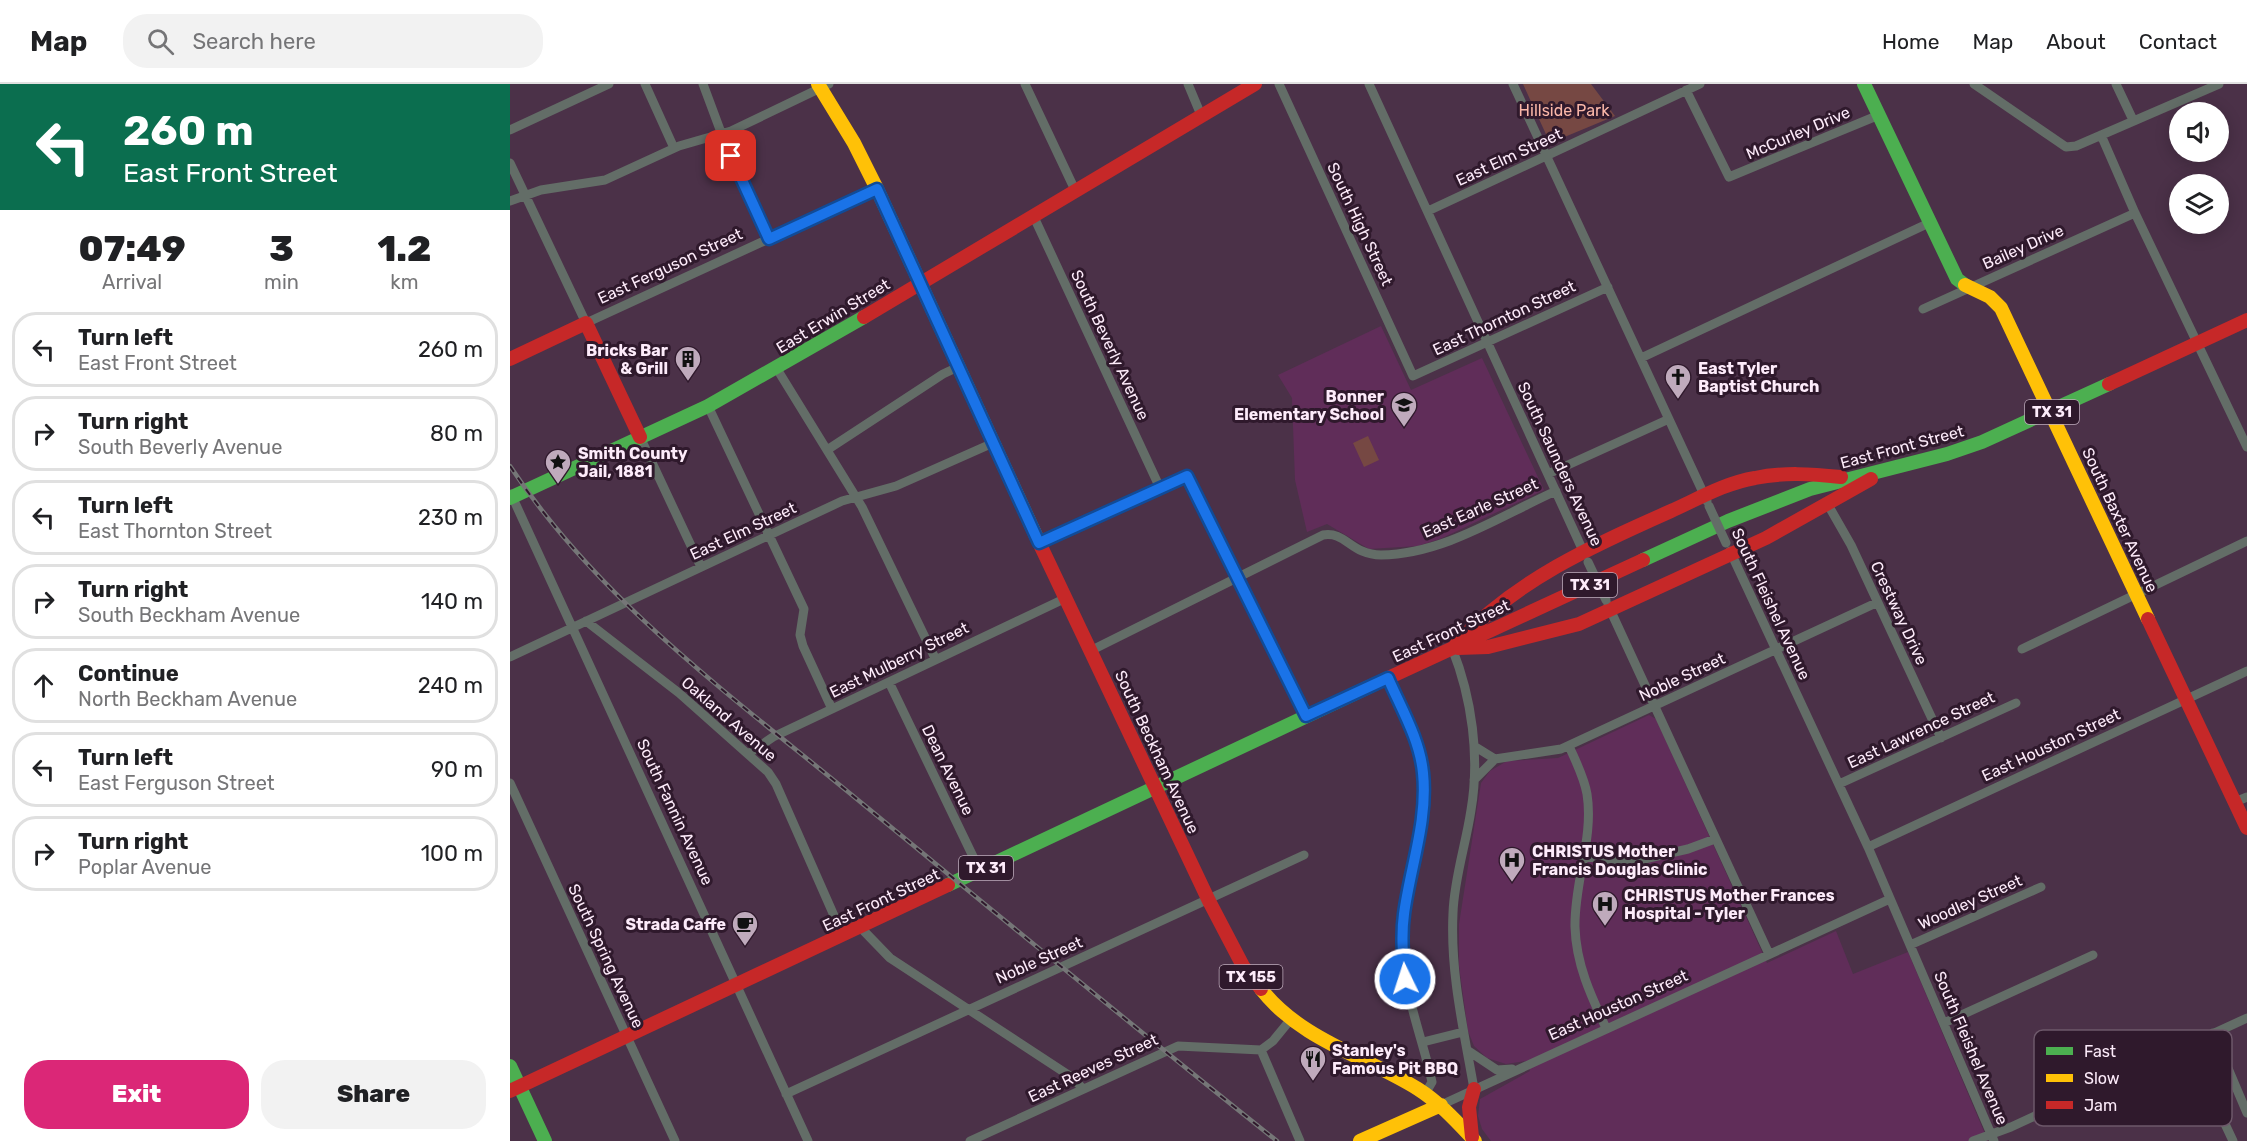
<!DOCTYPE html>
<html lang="en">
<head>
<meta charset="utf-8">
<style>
	:root { --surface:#fff; --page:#f2f2f2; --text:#202124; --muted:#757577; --line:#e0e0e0; --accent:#db2777 }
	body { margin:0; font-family:Rubik,sans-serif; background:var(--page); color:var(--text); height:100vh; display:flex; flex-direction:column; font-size:22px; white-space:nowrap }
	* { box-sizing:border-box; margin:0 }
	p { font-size:20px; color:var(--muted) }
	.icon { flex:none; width:33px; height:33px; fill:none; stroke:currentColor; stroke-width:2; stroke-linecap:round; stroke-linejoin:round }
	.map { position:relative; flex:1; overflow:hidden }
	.details { display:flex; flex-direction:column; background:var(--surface); width:510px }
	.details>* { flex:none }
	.guide { background:#0b6e4f; color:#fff; overflow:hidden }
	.buttons { position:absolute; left:1659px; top:18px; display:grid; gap:12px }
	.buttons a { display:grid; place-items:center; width:60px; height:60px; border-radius:50%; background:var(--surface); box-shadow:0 3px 15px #0003; font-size:30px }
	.pin { position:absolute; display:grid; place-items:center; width:51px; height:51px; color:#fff; margin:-26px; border-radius:12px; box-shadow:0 3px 9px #0006 }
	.me { position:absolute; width:66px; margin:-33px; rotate:356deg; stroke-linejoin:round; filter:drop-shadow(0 0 4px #0008) }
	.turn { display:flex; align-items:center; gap:21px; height:126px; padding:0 24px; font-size:27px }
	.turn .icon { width:78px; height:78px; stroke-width:2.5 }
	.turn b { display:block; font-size:42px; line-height:51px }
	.eta { display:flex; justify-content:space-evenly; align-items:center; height:102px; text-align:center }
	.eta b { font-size:36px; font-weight:800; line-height:42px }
	.action { display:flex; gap:12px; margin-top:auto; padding:12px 24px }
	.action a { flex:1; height:69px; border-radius:24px; background:var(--accent); color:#fff; font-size:24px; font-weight:800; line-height:69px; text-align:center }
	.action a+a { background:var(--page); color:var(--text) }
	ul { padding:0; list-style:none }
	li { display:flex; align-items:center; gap:18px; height:75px; margin:0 12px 9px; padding:0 12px; border:3px solid var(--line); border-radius:24px }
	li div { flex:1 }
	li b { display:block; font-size:22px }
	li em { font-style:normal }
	header { display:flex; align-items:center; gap:36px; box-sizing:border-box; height:84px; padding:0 30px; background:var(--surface); border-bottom:2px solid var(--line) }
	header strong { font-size:28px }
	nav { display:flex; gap:33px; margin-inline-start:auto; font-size:21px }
	.search { width:420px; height:54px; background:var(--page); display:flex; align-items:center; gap:15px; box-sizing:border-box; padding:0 21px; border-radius:24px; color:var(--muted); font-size:22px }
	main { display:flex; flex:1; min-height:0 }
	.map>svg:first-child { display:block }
</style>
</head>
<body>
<header>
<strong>Map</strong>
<div class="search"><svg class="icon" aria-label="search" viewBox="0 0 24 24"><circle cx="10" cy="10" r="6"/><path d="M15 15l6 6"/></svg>Search here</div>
<nav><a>Home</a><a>Map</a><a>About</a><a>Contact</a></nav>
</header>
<main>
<section class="details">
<div class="guide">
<div class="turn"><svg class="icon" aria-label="left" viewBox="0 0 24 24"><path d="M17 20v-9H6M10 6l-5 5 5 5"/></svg><div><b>260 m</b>East Front Street</div></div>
</div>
<div class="eta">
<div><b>07:49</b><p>Arrival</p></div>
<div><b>3</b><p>min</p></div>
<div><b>1.2</b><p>km</p></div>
</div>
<ul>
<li><svg class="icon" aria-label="left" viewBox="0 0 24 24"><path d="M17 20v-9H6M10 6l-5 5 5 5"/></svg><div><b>Turn left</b><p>East Front Street</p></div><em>260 m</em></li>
<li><svg class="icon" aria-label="right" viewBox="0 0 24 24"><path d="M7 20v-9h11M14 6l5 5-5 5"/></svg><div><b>Turn right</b><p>South Beverly Avenue</p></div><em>80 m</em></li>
<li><svg class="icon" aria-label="left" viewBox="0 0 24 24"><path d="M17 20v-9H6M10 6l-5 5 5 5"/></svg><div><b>Turn left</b><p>East Thornton Street</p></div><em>230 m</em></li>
<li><svg class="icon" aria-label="right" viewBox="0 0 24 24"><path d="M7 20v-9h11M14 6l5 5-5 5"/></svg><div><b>Turn right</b><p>South Beckham Avenue</p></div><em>140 m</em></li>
<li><svg class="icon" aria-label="ahead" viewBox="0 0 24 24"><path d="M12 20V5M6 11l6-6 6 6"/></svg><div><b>Continue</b><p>North Beckham Avenue</p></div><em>240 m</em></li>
<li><svg class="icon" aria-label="left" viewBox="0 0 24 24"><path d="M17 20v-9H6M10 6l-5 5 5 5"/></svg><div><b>Turn left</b><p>East Ferguson Street</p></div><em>90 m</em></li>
<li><svg class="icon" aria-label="right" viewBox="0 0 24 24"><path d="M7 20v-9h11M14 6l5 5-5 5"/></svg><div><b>Turn right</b><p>Poplar Avenue</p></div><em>100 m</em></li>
</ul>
<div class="action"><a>Exit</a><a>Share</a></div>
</section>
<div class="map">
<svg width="1737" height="1057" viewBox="0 0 1737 1057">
	<rect width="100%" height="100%" fill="#4b3148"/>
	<path fill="#602d59" d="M 871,242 L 901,306 L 972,274 L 1034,406 L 930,455 L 908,462 L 859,465 L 817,440 L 797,448 L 785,396 L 782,314 L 768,291 Z
		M 1139,631 L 1146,635 L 1257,879 L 1326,847 L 1343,890 L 1398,868 L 1478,1057 L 981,1057 L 972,1045 L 968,1032 L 970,1015 L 1020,987 L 1016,977 L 996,980 L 977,974 L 964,962 L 958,947 L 949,882 L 949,840 L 971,699 L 980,687 L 997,677 L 1048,674 Z"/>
	<path fill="#764843" d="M 1013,0 L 1081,0 L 1105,32 L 1040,59 Z
		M 858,352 L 869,376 L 854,383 L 843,359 Z"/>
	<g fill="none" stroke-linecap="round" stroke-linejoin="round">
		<path stroke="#636d67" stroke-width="9" d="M 135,0 L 164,64
			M 193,0 L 212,51 L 259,155
			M 515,0 L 565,106
			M 678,0 L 691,31
			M 769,0 L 903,292 L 1098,203
			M 859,0 L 1074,469
			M 1003,0 L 1197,417
			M 1464,0 L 1556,63 L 1566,62 L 1709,0
			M 1606,0 L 1623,36
			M 1176,6 L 1219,93 L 1369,31
			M 0,46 L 99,0
			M 1591,51 L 1625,129 L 1737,363
			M 0,79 L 76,239 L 367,105
			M 0,117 L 31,106 L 95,96 L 169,62 L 221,47 L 319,0
			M 918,127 L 1190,0
			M 523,131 L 650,404
			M 1413,225 L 1625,129
			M 1131,274 L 1419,139
			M 267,285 L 352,423 L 425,574
			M 198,322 L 294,525 L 290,551 L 293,562 L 322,625
			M 130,353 L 191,483
			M 317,366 L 433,290 L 448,283
			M 1038,390 L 1159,335
			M 1,410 L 298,1057
			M 1317,419 L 1341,461 L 1431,654
			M 529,459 L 677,392 L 796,632
			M 1220,467 L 1358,763 L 1484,1057
			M 1098,521 L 1259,870
			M 76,537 L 169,609 L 258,688 L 266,700 L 333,852
			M 942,564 C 962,614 970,673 961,726 C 956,760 944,795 943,829 C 940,889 954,947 964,1005
			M 1512,565 L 1737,457
			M 580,567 L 813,451 C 836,447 841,471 871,471 C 934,470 990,432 1046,407
			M 0,573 L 332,417 L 386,402 L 483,359
			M 878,594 C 891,624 909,655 913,688 C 920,746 892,803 893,860 C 893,910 912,951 922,998 L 915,1010
			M 379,598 L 470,787
			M 964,662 L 985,675
			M 1059,662 C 1066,678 1074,693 1077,710 C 1084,754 1064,798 1065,843 C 1066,880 1081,912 1096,944
			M 238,670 L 263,653 L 556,514
			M 964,696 L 985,675 L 1051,665 L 1366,519
			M 0,699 L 165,1057
			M 1329,700 L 1506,619
			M 1725,718 L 1737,713
			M 1358,763 L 1737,587
			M 1074,772 L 1117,779 L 1178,765 L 1205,755
			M 351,844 L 380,874 L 563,994 L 573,1005
			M 1400,861 L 1531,803
			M 1434,939 L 1583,871
			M 1703,949 L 1737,1029
			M 913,958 L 953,948
			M 1678,961 L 1723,1057
			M 751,966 L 790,1057
			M 957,966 L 987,986 L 1002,985
			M 276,1010 L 794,771
			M 931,1021 L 1380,815
			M 460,1057 L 668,962 L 751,966 L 763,957 L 781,935
			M 1463,1057 L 1501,1043 L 1737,934"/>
		<path stroke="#4caf50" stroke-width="14" d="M 1354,0 L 1447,195 L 1455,201
			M 0,414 L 198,322 L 354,233
			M 1133,476 L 1218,437 L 1300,405 L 1437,370 L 1472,358 L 1599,300
			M 438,801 L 865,600
			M 0,982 L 35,1057"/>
		<path stroke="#ffc107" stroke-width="14" d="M 308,0 L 344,59 L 367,105 L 526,452
			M 1455,201 L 1480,213 L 1491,224 L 1638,535
			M 751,905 C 791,956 855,972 908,1005 C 930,1019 947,1038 965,1057
			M 850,1057 L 931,1021"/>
		<path stroke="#c62828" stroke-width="14" d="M 354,233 L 745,0
			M 0,275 L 76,239 L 130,353
			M 1599,300 L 1737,236
			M 526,452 L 699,817 L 733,882 L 751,905
			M 1638,535 L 1737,744
			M 946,560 C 1006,496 1082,462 1161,427 C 1188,415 1215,399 1245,394 C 1273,388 1302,390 1331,393
			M 948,564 L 978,563 L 1069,540 L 1256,454 L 1361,395
			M 865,600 L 1133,476
			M 0,1007 L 438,801
			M 962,1053 L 959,1023 L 964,1005"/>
		<g stroke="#757677" stroke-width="4.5">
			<path id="rail" d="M 0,382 C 89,517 224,614 348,716 C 487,830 626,945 767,1057"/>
		</g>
		<use href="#rail" stroke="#2f192c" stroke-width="2" stroke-dasharray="7" stroke-linecap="butt"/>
		<path stroke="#636d67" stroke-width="9" d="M 1199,422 L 1216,459
			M 1078,478 L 1096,516"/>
	</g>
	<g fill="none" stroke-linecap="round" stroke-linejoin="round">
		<g stroke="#114b97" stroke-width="15">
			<path id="route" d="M 221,72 L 259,155 L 367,105 L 529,459 L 677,392 L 796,632 L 878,594 C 891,624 910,656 913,689 C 918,737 900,784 894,830 C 891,852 893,873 895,895"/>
		</g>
		<use href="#route" stroke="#1a73e8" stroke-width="10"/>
	</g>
	<defs>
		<g id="building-pin" transform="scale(1.35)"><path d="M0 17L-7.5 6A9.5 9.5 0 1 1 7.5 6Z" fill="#bfaabc" stroke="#2f192c"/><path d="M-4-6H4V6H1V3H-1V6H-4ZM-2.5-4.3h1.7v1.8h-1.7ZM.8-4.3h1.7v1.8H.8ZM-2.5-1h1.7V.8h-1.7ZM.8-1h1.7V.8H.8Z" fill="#111"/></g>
		<g id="church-pin" transform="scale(1.35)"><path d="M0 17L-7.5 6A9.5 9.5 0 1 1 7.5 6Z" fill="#bfaabc" stroke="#2f192c"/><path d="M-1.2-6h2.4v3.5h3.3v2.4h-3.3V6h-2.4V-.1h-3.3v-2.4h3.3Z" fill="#111"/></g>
		<g id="school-pin" transform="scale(1.35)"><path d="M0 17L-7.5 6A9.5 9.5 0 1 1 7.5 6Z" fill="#bfaabc" stroke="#2f192c"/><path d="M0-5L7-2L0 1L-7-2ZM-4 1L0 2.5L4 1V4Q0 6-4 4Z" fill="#111"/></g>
		<g id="sight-pin" transform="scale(1.35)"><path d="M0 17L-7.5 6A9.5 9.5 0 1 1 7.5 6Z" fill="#bfaabc" stroke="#2f192c"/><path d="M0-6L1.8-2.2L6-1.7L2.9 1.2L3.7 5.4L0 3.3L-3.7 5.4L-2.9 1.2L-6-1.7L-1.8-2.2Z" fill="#111"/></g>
		<g id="hospital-pin" transform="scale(1.35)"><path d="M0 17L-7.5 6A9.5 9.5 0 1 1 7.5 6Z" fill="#bfaabc" stroke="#2f192c"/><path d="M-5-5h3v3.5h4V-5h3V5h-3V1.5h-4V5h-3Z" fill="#111"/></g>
		<g id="cafe-pin" transform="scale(1.35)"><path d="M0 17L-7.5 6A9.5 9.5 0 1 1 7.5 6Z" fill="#bfaabc" stroke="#2f192c"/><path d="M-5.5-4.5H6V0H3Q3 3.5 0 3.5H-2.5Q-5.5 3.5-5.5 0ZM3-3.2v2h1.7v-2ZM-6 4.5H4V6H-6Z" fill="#111"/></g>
		<g id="restaurant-pin" transform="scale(1.35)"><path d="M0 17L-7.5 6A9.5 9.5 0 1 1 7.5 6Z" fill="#bfaabc" stroke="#2f192c"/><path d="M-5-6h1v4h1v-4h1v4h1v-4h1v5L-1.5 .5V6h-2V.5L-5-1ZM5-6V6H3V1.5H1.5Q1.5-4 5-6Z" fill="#111"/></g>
	</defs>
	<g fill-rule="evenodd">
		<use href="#building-pin" x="178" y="275"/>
		<use href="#church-pin" x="1168" y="293"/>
		<use href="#school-pin" x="894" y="321"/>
		<use href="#sight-pin" x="48" y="378"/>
		<use href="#hospital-pin" x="1002" y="776"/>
		<use href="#hospital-pin" x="1095" y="820"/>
		<use href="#cafe-pin" x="235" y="840"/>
		<use href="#restaurant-pin" x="803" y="975"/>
	</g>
	<g text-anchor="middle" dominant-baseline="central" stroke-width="6" stroke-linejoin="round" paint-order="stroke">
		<g fill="#2f192c" stroke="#bfacbc" stroke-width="1.5">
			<rect x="1515" y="316" width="54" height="24" rx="4.5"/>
			<rect x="1053" y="489" width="54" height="24" rx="4.5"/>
			<rect x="449" y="772" width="54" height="24" rx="4.5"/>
			<rect x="709.5" y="881" width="63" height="24" rx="4.5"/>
		</g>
		<g font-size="15" font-weight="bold" fill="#fdebfa">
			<text x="1542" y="328">TX 31</text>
			<text x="1080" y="501">TX 31</text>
			<text x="476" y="784">TX 31</text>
			<text x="741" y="893">TX 155</text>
		</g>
		<g font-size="16" fill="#fab7a8" stroke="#2f192c">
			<text x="1054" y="26">Hillside Park</text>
		</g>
		<g font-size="16" fill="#fdebfa" stroke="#2f192c">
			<text transform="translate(1288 49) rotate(-23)">McCurley Drive</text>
			<text transform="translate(999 73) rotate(-25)">East Elm Street</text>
			<text transform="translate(850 140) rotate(65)">South High Street</text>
			<text transform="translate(1513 163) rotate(-24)">Bailey Drive</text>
			<text transform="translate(160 182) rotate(-25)">East Ferguson Street</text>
			<text transform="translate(323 232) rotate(-31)">East Erwin Street</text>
			<text transform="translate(994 234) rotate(-25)">East Thornton Street</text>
			<text transform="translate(600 261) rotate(65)">South Beverly Avenue</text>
			<text transform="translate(1392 363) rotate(-15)">East Front Street</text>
			<text transform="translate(1050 380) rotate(65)">South Saunders Avenue</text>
			<text transform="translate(970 424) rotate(-24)">East Earle Street</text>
			<text transform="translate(1610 436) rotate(65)">South Baxter Avenue</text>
			<text transform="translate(233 447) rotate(-25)">East Elm Street</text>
			<text transform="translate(1261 520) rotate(65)">South Fleishel Avenue</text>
			<text transform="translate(1389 529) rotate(65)">Crestway Drive</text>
			<text transform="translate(941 547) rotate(-25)">East Front Street</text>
			<text transform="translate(389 576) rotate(-26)">East Mulberry Street</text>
			<text transform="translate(1172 593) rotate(-25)">Noble Street</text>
			<text transform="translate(219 635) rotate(41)">Oakland Avenue</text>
			<text transform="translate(1411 646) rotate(-25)">East Lawrence Street</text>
			<text transform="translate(1541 661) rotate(-25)">East Houston Street</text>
			<text transform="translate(647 668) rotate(65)">South Beckham Avenue</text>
			<text transform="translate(438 686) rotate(64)">Dean Avenue</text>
			<text transform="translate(165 728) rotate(65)">South Fannin Avenue</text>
			<text transform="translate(371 816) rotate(-25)">East Front Street</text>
			<text transform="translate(1460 818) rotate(-24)">Woodley Street</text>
			<text transform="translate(96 872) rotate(65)">South Spring Avenue</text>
			<text transform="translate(529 876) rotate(-24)">Noble Street</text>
			<text transform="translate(1108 921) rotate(-24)">East Houston Street</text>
			<text transform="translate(1461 964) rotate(67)">South Fleishel Avenue</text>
			<text transform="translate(583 984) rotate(-25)">East Reeves Street</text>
		</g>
		<g font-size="16" font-weight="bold" fill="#fdebfa" stroke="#2f192c" text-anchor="start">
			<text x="158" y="266" text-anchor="end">Bricks Bar<tspan x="158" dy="18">&amp; Grill</tspan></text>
			<text x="1188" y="284">East Tyler<tspan x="1188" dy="18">Baptist Church</tspan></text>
			<text x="874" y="312" text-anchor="end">Bonner<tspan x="874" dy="18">Elementary School</tspan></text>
			<text x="68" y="369">Smith County<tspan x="68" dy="18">Jail, 1881</tspan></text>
			<text x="1022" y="767">CHRISTUS Mother<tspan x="1022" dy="18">Francis Douglas Clinic</tspan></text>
			<text x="1114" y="811">CHRISTUS Mother Frances<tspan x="1114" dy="18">Hospital - Tyler</tspan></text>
			<text x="216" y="840" text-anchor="end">Strada Caffe</text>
			<text x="822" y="966">Stanley's<tspan x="822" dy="18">Famous Pit BBQ</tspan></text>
		</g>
	</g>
	<rect x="1524" y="946" width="198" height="96" rx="9" fill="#2f192c" stroke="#6d586a" stroke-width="1.5"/>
	<rect x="1536" y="963" width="27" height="8" fill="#4caf50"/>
	<rect x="1536" y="990" width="27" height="8" fill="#ffc107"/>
	<rect x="1536" y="1017" width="27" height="8" fill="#c62828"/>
	<g font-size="16" fill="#fdebfa">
		<text x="1574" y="973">Fast</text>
		<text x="1574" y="1000">Slow</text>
		<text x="1574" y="1027">Jam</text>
	</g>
</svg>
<div class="buttons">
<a><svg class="icon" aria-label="sound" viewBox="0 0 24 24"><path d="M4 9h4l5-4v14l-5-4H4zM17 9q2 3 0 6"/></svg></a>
<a><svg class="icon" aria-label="layers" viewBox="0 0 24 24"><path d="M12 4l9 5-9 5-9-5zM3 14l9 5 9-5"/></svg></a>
</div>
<div class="pin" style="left:221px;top:72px;background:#d93025"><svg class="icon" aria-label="arrive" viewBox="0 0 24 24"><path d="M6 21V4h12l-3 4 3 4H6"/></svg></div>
<svg class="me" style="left:895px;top:895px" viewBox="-20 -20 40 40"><circle r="17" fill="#1a73e8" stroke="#fff" stroke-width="3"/><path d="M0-11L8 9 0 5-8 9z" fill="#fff"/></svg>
</div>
</main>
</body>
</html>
